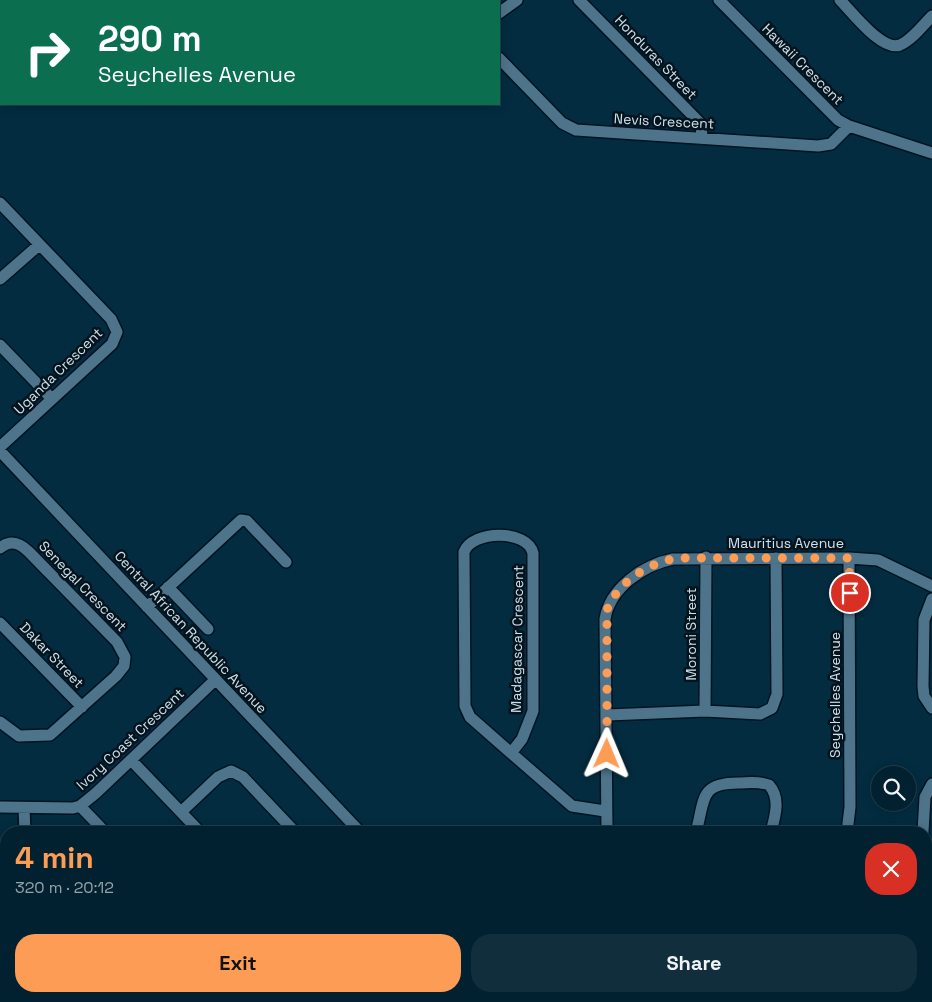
<!DOCTYPE html>
<html lang="en">
<head>
<meta charset="utf-8">
<style>
	:root { --surface:#022130; --page:#102e3c; --text:#f1f3f6; --muted:#96a3ab; --line:#233e4c; --accent:#fd9c55 }
	body { margin:0; font-family:"Space Grotesk",sans-serif; background:var(--page); color:var(--text); height:100vh; display:flex; flex-direction:column; font-size:19px; white-space:nowrap }
	* { box-sizing:border-box; margin:0 }
	p { font-size:16px; color:var(--muted) }
	.icon { flex:none; width:28px; height:28px; fill:none; stroke:currentColor; stroke-width:2; stroke-linecap:round; stroke-linejoin:round }
	.map { position:relative; flex:1; overflow:hidden }
	.side { position:absolute; left:0px; top:826px; width:932px; height:176px; display:flex; flex-direction:column; background:var(--surface); border-radius:20px 20px 0 0; box-shadow:0 2px 12px #0003,0 0 0 1px var(--line) }
	.side>* { flex:none }
	.hud { position:absolute; left:0px; top:0px; width:500px; height:105px; box-shadow:0 2px 12px #0003,0 0 0 1px var(--line); background:#0b6e4f; color:#fff; overflow:hidden }
	.fabs { position:absolute; left:871px; top:766px; display:grid; gap:10px }
	.fabs a { display:grid; place-items:center; width:45px; height:45px; border-radius:50%; background:var(--surface); box-shadow:0 2px 12px #0003,0 0 0 1px var(--line); font-size:25px }
	.pin { position:absolute; display:grid; place-items:center; width:42px; height:42px; color:#fff; margin:-21px; border:2px solid #fff; border-radius:50%; box-shadow:0 1px 5px #0007 }
	.me { position:absolute; width:55px; margin:-28px; rotate:1deg; stroke-linejoin:round; filter:drop-shadow(0 0 4px #0008) }
	.turn { display:flex; align-items:center; gap:18px; height:105px; padding:0 15px; font-size:22px }
	.turn .icon { width:65px; height:65px; stroke-width:2.5 }
	.turn b { display:block; font-size:35px; line-height:42px }
	.round { display:grid; place-items:center; flex:none; width:52px; height:52px; border-radius:20px; background:var(--page) }
	.headline { display:flex; align-items:center; justify-content:space-between; height:85px; padding:0 15px }
	h1 { font-size:30px; font-weight:800; line-height:38px; color:var(--accent) }
	.primary-button { display:flex; gap:10px; margin-top:auto; padding:10px 15px }
	.primary-button a { flex:1; height:58px; border-radius:20px; background:var(--accent); color:#111; font-size:20px; font-weight:800; line-height:58px; text-align:center }
	.primary-button a+a { background:var(--page); color:var(--text) }
	.map>svg:first-child { display:block }
</style>
</head>
<body>
<div class="map">
<svg width="932" height="1002" viewBox="0 0 932 1002">
	<rect width="100%" height="100%" fill="#032c40"/>
	<g fill="none" stroke-linecap="round" stroke-linejoin="round">
		<g stroke="#001422" stroke-width="14">
			<path id="minor" d="M 187,0 L 188,1
				M 310,0 L 313,1
				M 355,0 L 355,1
				M 464,0 L 464,1
				M 579,0 L 701,124 L 702,138
				M 719,0 L 838,120 L 849,126 L 932,153
				M 840,0 C 852,12 882,52 900,45 C 912,40 923,25 932,16
				M 332,1 L 335,0
				M 499,13 L 517,0
				M 499,58 L 562,123 L 576,130 L 818,146 L 831,144 L 849,126
				M 0,203 L 111,319 L 117,332 L 112,344 L 0,447
				M 0,279 L 39,245
				M 0,345 L 52,399
				M 0,451 L 360,832
				M 0,548 C 11,539 20,543 29,552 L 117,642 L 125,657 L 124,666 L 116,676 L 50,735 L 19,736 L 0,722
				M 168,587 L 208,629
				M 932,599 L 924,620 L 923,686 L 924,696 L 932,708
				M 147,607 L 241,520 L 247,521 L 286,562
				M 0,623 L 82,707
				M 705,711 L 706,557
				M 608,715 L 705,711 L 760,714 L 772,708 L 777,694 L 776,558
				M 511,753 L 470,717 L 465,706 L 464,552 C 472,530 527,529 533,553 L 533,711 L 522,739 L 511,753 L 572,806 L 605,811
				M 131,760 L 200,832
				M 80,806 L 105,832
				M 0,807 L 73,808 L 80,806 L 96,793 L 215,680
				M 24,808 L 25,832
				M 181,812 L 218,777 L 231,771 L 243,777 L 295,832
				M 607,832 L 605,619 C 610,588 643,565 673,559 L 849,558 L 878,560 L 932,586
				M 696,832 C 705,800 699,783 738,783 C 748,783 759,781 769,785 C 781,798 775,817 771,832
				M 847,832 L 850,807 L 849,558
				M 923,832 L 925,797 L 932,784
				M 0,928 L 6,934
				M 926,944 L 932,946
				M 64,996 L 70,1002
				M 162,996 L 168,1002
				M 258,996 L 263,1002
				M 354,996 L 359,1002
				M 539,996 L 543,1002
				M 843,996 L 863,1002
				M 410,1002 L 413,996
				M 480,1002 L 486,996
				M 799,1002 L 801,996"/>
		</g>
		<use href="#minor" stroke="#4e748b" stroke-width="11"/>
	</g>
	<g fill="none" stroke-linecap="round" stroke-linejoin="round">
		<path stroke="#fd9c55" stroke-width="9" stroke-dasharray="0 16.2" d="M 607,754 L 607,610 C 617,582 652,560 681,558 L 849,558 L 850,593"/>
	</g>
	<g text-anchor="middle" dominant-baseline="central" stroke-width="5" stroke-linejoin="round" paint-order="stroke">
		<g font-size="14" fill="#cde2ee" stroke="#04131c">
			<text transform="translate(656 57) rotate(46)">Honduras Street</text>
			<text transform="translate(803 64) rotate(45)">Hawaii Crescent</text>
			<text transform="translate(664 121) rotate(3)">Nevis Crescent</text>
			<text transform="translate(58 371) rotate(-44)">Uganda Crescent</text>
			<text x="786" y="543">Mauritius Avenue</text>
			<text transform="translate(83 586) rotate(46)">Senegal Crescent</text>
			<text transform="translate(191 632) rotate(47)">Central African Republic Avenue</text>
			<text transform="translate(691 634) rotate(-90)">Moroni Street</text>
			<text transform="translate(517 639) rotate(-89)">Madagascar Crescent</text>
			<text transform="translate(52 655) rotate(46)">Dakar Street</text>
			<text transform="translate(835 695) rotate(-90)">Seychelles Avenue</text>
			<text transform="translate(130 739) rotate(-43)">Ivory Coast Crescent</text>
		</g>
	</g>
</svg>
<div class="fabs">
<a><svg class="icon" aria-label="search" viewBox="0 0 24 24"><circle cx="10" cy="10" r="6"/><path d="M15 15l6 6"/></svg></a>
</div>
<div class="pin" style="left:850px;top:593px;background:#d93025"><svg class="icon" aria-label="arrive" viewBox="0 0 24 24"><path d="M6 21V4h12l-3 4 3 4H6"/></svg></div>
<svg class="me" style="left:607px;top:754px" viewBox="-20 -20 40 40"><path d="M0-17L14 15 0 8-14 15z" fill="#fd9c55" stroke="#fff" stroke-width="4"/></svg>
<div class="hud">
<div class="turn"><svg class="icon" aria-label="right" viewBox="0 0 24 24"><path d="M7 20v-9h11M14 6l5 5-5 5"/></svg><div><b>290 m</b>Seychelles Avenue</div></div>
</div>
<section class="side">
<div class="headline"><div><h1>4 min</h1><p>320 m · 20:12</p></div><a class="round" style="background:#d93025;color:#fff"><svg class="icon" aria-label="close" viewBox="0 0 24 24"><path d="M6 6l12 12M18 6L6 18"/></svg></a></div>
<div class="primary-button"><a>Exit</a><a>Share</a></div>
</section>
</div>
</body>
</html>
